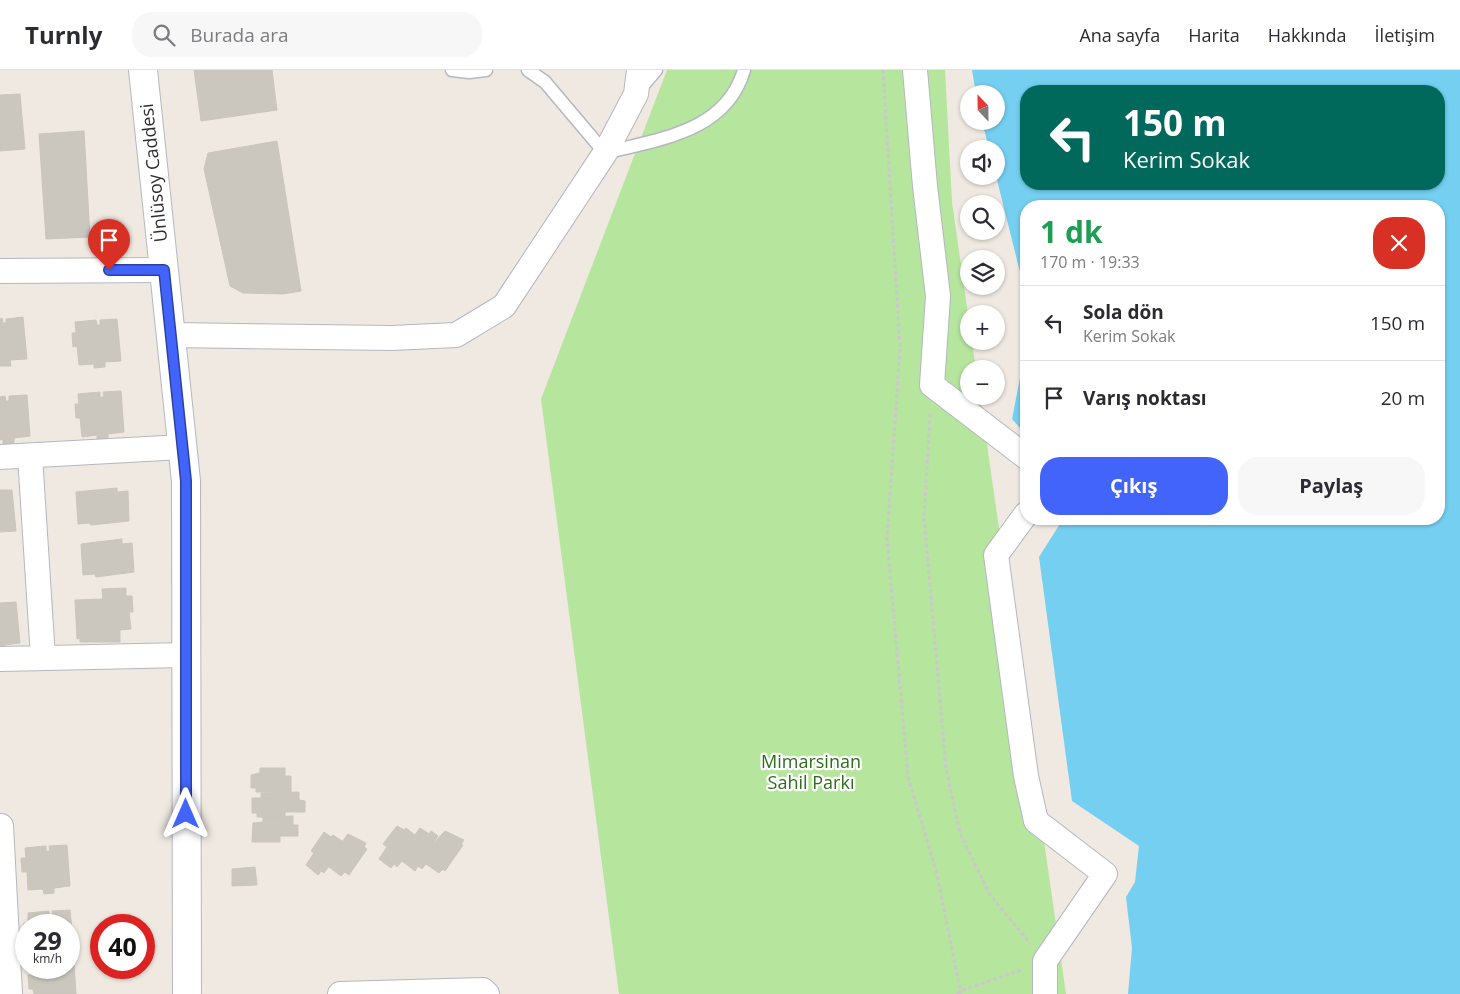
<!DOCTYPE html>
<html lang="tr">
<head>
<meta charset="utf-8">
<style>
	:root { --surface:#fff; --page:#f7f7f7; --text:#2b2b33; --muted:#7c7c81; --line:#e1e1e2; --accent:#4264fb }
	body { margin:0; font-family:"Open Sans",sans-serif; background:var(--page); color:var(--text); height:100vh; display:flex; flex-direction:column; font-size:19px; white-space:nowrap }
	* { box-sizing:border-box; margin:0 }
	p { font-size:16px; color:var(--muted) }
	.icon { flex:none; width:28px; height:28px; fill:none; stroke:currentColor; stroke-width:2; stroke-linecap:round; stroke-linejoin:round }
	.map { position:relative; flex:1; overflow:hidden }
	.sheet { position:absolute; left:1020px; top:130px; width:425px; height:325px; display:flex; flex-direction:column; background:var(--surface); border-radius:20px; box-shadow:0 1px 4px #0004 }
	.sheet>* { flex:none }
	.top-card { position:absolute; left:1020px; top:15px; width:425px; height:105px; border-radius:20px; box-shadow:0 1px 4px #0004; background:#00695c; color:#fff; overflow:hidden }
	.needle { width:32px; rotate:338deg }
	.controls { position:absolute; left:960px; top:15px; display:grid; gap:10px }
	.controls a { display:grid; place-items:center; width:45px; height:45px; border-radius:50%; background:var(--surface); box-shadow:0 1px 4px #0004; font-size:25px }
	.speed { position:absolute; left:15px; top:844px; display:flex; gap:10px; font-size:25px; font-weight:700; text-align:center }
	.speed>* { display:grid; place-content:center; width:65px; height:65px; border-radius:50%; background:var(--surface); box-shadow:0 1px 4px #0004; line-height:1 }
	.speed small { font-size:12px; font-weight:400 }
	.speed .limit { border:8px solid #d22; background:#fff; color:#111 }
	.pin { position:absolute; display:grid; place-items:center; width:42px; height:42px; color:#fff; margin:-51px -21px; border-radius:50% 50% 50% 0; rotate:-45deg; box-shadow:0 0 5px #0007 }
	.pin .icon { rotate:45deg }
	.me { position:absolute; width:55px; margin:-28px; rotate:0deg; stroke-linejoin:round; filter:drop-shadow(0 0 4px #0008) }
	.turn { display:flex; align-items:center; gap:18px; height:105px; padding:0 20px; font-size:22px }
	.turn .icon { width:65px; height:65px; stroke-width:2.5 }
	.turn b { display:block; font-size:35px; line-height:42px }
	.round { display:grid; place-items:center; flex:none; width:52px; height:52px; border-radius:20px; background:var(--page) }
	.headline { display:flex; align-items:center; justify-content:space-between; height:85px; padding:0 20px }
	h1 { font-size:30px; font-weight:700; line-height:38px; color:#1e9e55 }
	.button { display:flex; gap:10px; margin-top:auto; padding:10px 20px }
	.button a { flex:1; height:58px; border-radius:20px; background:var(--accent); color:#fff; font-size:20px; font-weight:700; line-height:58px; text-align:center }
	.button a+a { background:var(--page); color:var(--text) }
	ul { padding:0; list-style:none }
	li { display:flex; align-items:center; gap:15px; height:75px; padding:0 20px; border-top:1px solid var(--line) }
	li div { flex:1 }
	li b { display:block; font-size:19px }
	li em { font-style:normal }
	header { display:flex; align-items:center; gap:30px; box-sizing:border-box; height:70px; padding:0 25px; background:var(--surface); border-bottom:1px solid var(--line) }
	header strong { font-size:24px }
	nav { display:flex; gap:28px; margin-inline-start:auto; font-size:18px }
	.search { width:350px; height:45px; background:var(--page); display:flex; align-items:center; gap:12px; box-sizing:border-box; padding:0 18px; border-radius:20px; color:var(--muted); font-size:19px }
	.map>svg:first-child { display:block }
</style>
</head>
<body>
<header>
<strong>Turnly</strong>
<div class="search"><svg class="icon" aria-label="search" viewBox="0 0 24 24"><circle cx="10" cy="10" r="6"/><path d="M15 15l6 6"/></svg>Burada ara</div>
<nav><a>Ana sayfa</a><a>Harita</a><a>Hakkında</a><a>İletişim</a></nav>
</header>
<div class="map">
<svg width="1460" height="924" viewBox="0 0 1460 924">
	<rect width="100%" height="100%" fill="#efe9e1"/>
	<path fill="#b6e59e" d="M 667,0 L 945,0 L 952,132 L 969,251 L 969,271 L 972,271 L 976,299 L 969,299 L 969,326 L 980,326 L 1066,924 L 619,924 L 541,329 Z"/>
	<path fill="#75cff0" fill-rule="evenodd" d="M 972,0 L 1460,0 L 1460,924 L 1128,924 L 1132,878 L 1126,827 L 1135,812 L 1139,776 L 1072,731 L 1039,487 L 1063,449 L 1439,449 L 1439,136 L 1026,136 L 1026,276 L 1020,202 L 996,106 L 996,79 L 989,79 L 982,51 L 996,51 L 996,24 L 976,24 ZM 1026,21 L 1439,21 L 1439,114 L 1026,114 Z
		M 1026,277 L 1026,365 L 1012,349 Z"/>
	<path fill="#cbc7bf" stroke="#cbc5ba" d="M 194,0 L 272,0 L 277,40 L 201,51 Z
		M 20,24 L 25,79 L 0,81 L 0,25 Z
		M 84,61 L 90,167 L 46,169 L 39,64 Z
		M 277,71 L 301,221 L 283,224 L 243,223 L 230,216 L 204,99 L 208,83 Z
		M 23,247 L 27,289 L 10,290 L 11,296 L 0,296 L 0,249 L 2,248 L 3,253 L 6,253 L 6,249 Z
		M 117,249 L 121,291 L 105,292 L 105,297 L 94,298 L 94,294 L 79,295 L 77,276 L 73,277 L 72,263 L 76,263 L 75,252 L 96,250 L 97,255 L 100,255 L 100,250 Z
		M 121,321 L 124,362 L 108,364 L 108,369 L 97,370 L 97,365 L 82,367 L 80,348 L 76,348 L 75,334 L 79,334 L 78,324 L 100,322 L 100,327 L 104,327 L 103,322 Z
		M 27,325 L 30,366 L 14,368 L 14,373 L 3,374 L 3,369 L 0,370 L 0,327 L 5,326 L 6,331 L 9,331 L 9,326 Z
		M 117,418 L 117,422 L 128,421 L 129,451 L 91,455 L 90,453 L 78,454 L 76,422 Z
		M 0,420 L 12,420 L 16,461 L 0,462 Z
		M 122,469 L 122,474 L 132,473 L 134,502 L 96,507 L 95,504 L 83,505 L 81,474 Z
		M 126,518 L 126,526 L 132,526 L 133,542 L 129,542 L 131,559 L 120,560 L 120,572 L 80,572 L 80,568 L 77,569 L 75,530 L 103,529 L 102,519 Z
		M 16,532 L 20,573 L 4,575 L 4,580 L 0,580 L 0,533 Z
		M 260,698 L 285,698 L 285,706 L 291,706 L 291,722 L 256,722 L 256,718 L 251,718 L 251,705 L 260,703 Z
		M 299,722 L 299,730 L 305,731 L 305,742 L 285,742 L 285,747 L 257,747 L 257,743 L 252,743 L 252,728 L 261,728 L 261,723 Z
		M 293,746 L 293,755 L 298,755 L 298,766 L 280,766 L 280,772 L 252,772 L 253,753 L 263,752 L 263,747 Z
		M 397,756 L 404,760 L 406,758 L 415,765 L 408,775 L 411,778 L 402,791 L 397,797 L 394,794 L 391,798 L 379,789 L 387,777 L 383,774 Z
		M 420,758 L 429,764 L 431,761 L 438,766 L 431,776 L 435,779 L 426,794 L 422,799 L 418,796 L 415,801 L 402,791 L 411,778 L 408,775 Z
		M 445,761 L 464,770 L 461,774 L 463,775 L 445,801 L 443,799 L 439,803 L 426,794 L 435,779 L 431,776 Z
		M 324,762 L 331,767 L 333,765 L 342,771 L 335,781 L 338,784 L 324,803 L 321,801 L 318,805 L 306,795 L 314,783 L 311,781 Z
		M 348,764 L 366,773 L 364,777 L 367,779 L 349,805 L 345,802 L 341,806 L 329,797 L 338,784 L 335,781 Z
		M 67,775 L 70,816 L 54,818 L 54,823 L 44,824 L 43,819 L 28,820 L 27,802 L 22,802 L 21,788 L 26,788 L 25,778 L 46,776 L 46,781 L 50,781 L 49,776 Z
		M 255,797 L 257,815 L 232,816 L 232,799 Z
		M 70,840 L 74,881 L 69,882 L 69,855 L 26,855 L 25,868 L 24,853 L 28,853 L 28,843 L 49,841 L 49,846 L 53,846 L 52,841 Z
		M 69,892 L 74,892 L 76,924 L 34,924 L 33,919 L 29,919 L 28,905 L 32,905 L 31,898 L 69,898 Z"/>
	<g fill="none" stroke-linecap="round" stroke-linejoin="round">
		<g stroke="#b4b7c1" stroke-width="15">
			<path id="lane" d="M 452,0 L 469,2 L 486,0
				M 528,0 L 545,12 L 605,83 C 659,69 726,62 744,0
				M 639,20 L 656,0"/>
		</g>
		<g stroke="#b4b7c1" stroke-width="26">
			<path id="street" d="M 915,0 L 925,116 L 938,226 L 932,315 L 1026,387
				M 0,201 L 164,200
				M 171,265 L 392,268 L 456,265 L 504,236 L 605,83 L 636,24 L 639,0
				M 30,386 L 43,588
				M 0,387 L 183,377
				M 1026,444 L 996,485 L 1026,706 L 1036,751 L 1105,804 L 1045,891 L 1045,924
				M 0,589 L 186,585
				M 1,756 L 10,924
				M 340,924 L 483,920 L 487,924"/>
		</g>
		<g stroke="#b4b7c1" stroke-width="30">
			<path id="secondary" d="M 143,0 L 186,411 L 187,924"/>
		</g>
		<path stroke="#c9c9c9" stroke-width="3" stroke-dasharray="4 2.5" stroke-linecap="butt" d="M 883,0 L 900,277 L 887,469 L 908,707 L 936,800 L 961,924
			M 930,344 L 924,448 L 946,698 L 960,763 L 990,825 L 1030,873
			M 957,924 L 960,921 L 1021,900"/>
		<use href="#lane" stroke="#fff" stroke-width="12"/>
		<use href="#street" stroke="#fff" stroke-width="24"/>
		<use href="#secondary" stroke="#fff" stroke-width="28"/>
	</g>
	<g fill="none" stroke-linecap="round" stroke-linejoin="round">
		<g stroke="#2b41a3" stroke-width="12">
			<path id="route" d="M 109,200 L 164,200 L 186,411 L 186,744"/>
		</g>
		<use href="#route" stroke="#4264fb" stroke-width="9"/>
	</g>
	<g text-anchor="middle" dominant-baseline="central" stroke-width="4.5" stroke-linejoin="round" paint-order="stroke">
		<g font-size="18" fill="#2e2e2e" stroke="#fff">
			<text transform="translate(153 103) rotate(-96)">Ünlüsoy Caddesi</text>
		</g>
		<g font-size="18" fill="#2c6e1b" stroke="#fff">
			<text x="811" y="691">Mimarsinan<tspan x="811" dy="21">Sahil Parkı</tspan></text>
		</g>
	</g>
</svg>
<div class="controls">
<a><svg class="needle" viewBox="-14 -14 28 28"><path d="M0-13l5 13h-10z" fill="#e53935"/><path d="M0 13l5-13h-10z" fill="#7c7c81"/></svg></a>
<a><svg class="icon" aria-label="sound" viewBox="0 0 24 24"><path d="M4 9h4l5-4v14l-5-4H4zM17 9q2 3 0 6"/></svg></a>
<a><svg class="icon" aria-label="search" viewBox="0 0 24 24"><circle cx="10" cy="10" r="6"/><path d="M15 15l6 6"/></svg></a>
<a><svg class="icon" aria-label="layers" viewBox="0 0 24 24"><path d="M12 4l9 5-9 5-9-5zM3 14l9 5 9-5"/></svg></a>
<a>+</a>
<a>−</a>
</div>
<div class="speed"><div>29<small>km/h</small></div><div class="limit">40</div></div>
<div class="pin" style="left:109px;top:200px;background:#d93025"><svg class="icon" aria-label="arrive" viewBox="0 0 24 24"><path d="M6 21V4h12l-3 4 3 4H6"/></svg></div>
<svg class="me" style="left:186px;top:744px" viewBox="-20 -20 40 40"><path d="M0-17L14 15 0 8-14 15z" fill="#4264fb" stroke="#fff" stroke-width="4"/></svg>
<div class="top-card">
<div class="turn"><svg class="icon" aria-label="left" viewBox="0 0 24 24"><path d="M17 20v-9H6M10 6l-5 5 5 5"/></svg><div><b>150 m</b>Kerim Sokak</div></div>
</div>
<section class="sheet">
<div class="headline"><div><h1>1 dk</h1><p>170 m · 19:33</p></div><a class="round" style="background:#d93025;color:#fff"><svg class="icon" aria-label="close" viewBox="0 0 24 24"><path d="M6 6l12 12M18 6L6 18"/></svg></a></div>
<ul>
<li><svg class="icon" aria-label="left" viewBox="0 0 24 24"><path d="M17 20v-9H6M10 6l-5 5 5 5"/></svg><div><b>Sola dön</b><p>Kerim Sokak</p></div><em>150 m</em></li>
<li><svg class="icon" aria-label="arrive" viewBox="0 0 24 24"><path d="M6 21V4h12l-3 4 3 4H6"/></svg><div><b>Varış noktası</b></div><em>20 m</em></li>
</ul>
<div class="button"><a>Çıkış</a><a>Paylaş</a></div>
</section>
</div>
</body>
</html>
